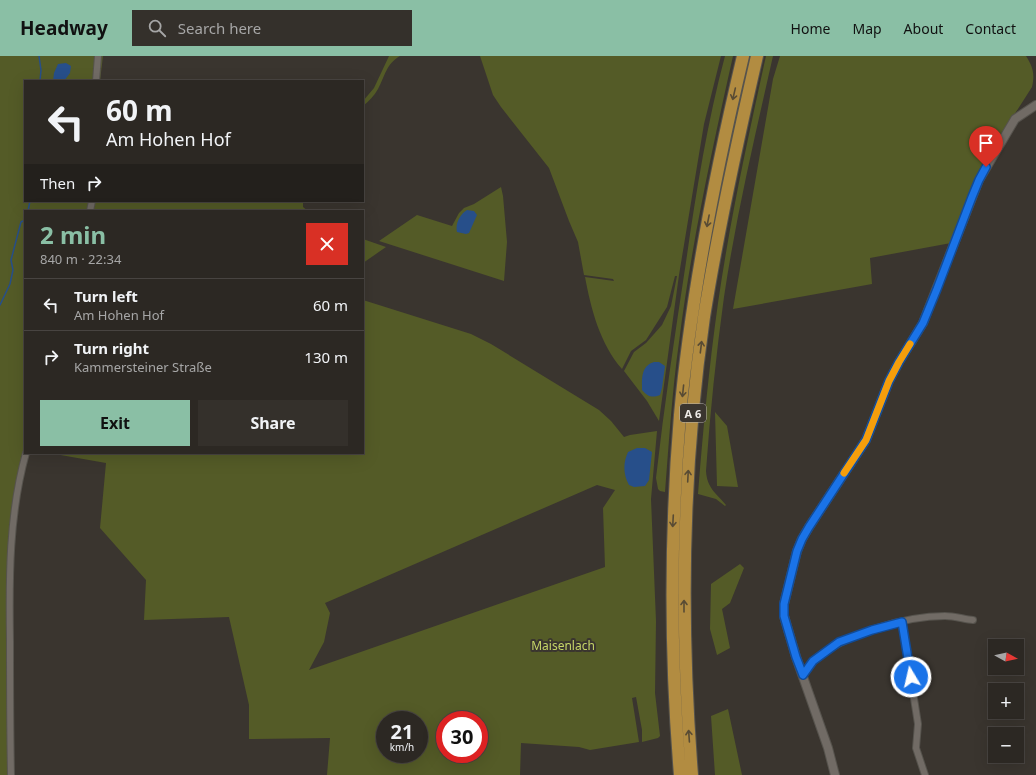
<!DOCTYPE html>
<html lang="en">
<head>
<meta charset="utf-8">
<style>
	:root { --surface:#2c2823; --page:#34302b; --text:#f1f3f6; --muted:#a6a6a6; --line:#484441; --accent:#8abfa5 }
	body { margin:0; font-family:"Noto Sans",sans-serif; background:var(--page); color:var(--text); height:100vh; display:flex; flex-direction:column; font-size:15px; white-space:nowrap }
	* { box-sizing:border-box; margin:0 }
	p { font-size:13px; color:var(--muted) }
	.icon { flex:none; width:22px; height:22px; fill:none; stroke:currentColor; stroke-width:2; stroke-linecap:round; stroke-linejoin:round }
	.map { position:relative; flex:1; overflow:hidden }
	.sheet { position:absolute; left:24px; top:154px; width:340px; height:244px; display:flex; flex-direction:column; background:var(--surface); border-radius:0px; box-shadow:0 4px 16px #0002,0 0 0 1px var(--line) }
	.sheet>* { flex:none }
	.top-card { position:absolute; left:24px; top:24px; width:340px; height:122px; border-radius:0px; box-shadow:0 4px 16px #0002,0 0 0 1px var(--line); background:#2c2823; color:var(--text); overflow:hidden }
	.needle { width:26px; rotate:98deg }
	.tools { position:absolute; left:988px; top:583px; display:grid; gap:8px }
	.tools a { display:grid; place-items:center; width:36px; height:36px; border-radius:0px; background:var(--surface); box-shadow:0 4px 16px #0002,0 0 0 1px var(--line); font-size:20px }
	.speed { position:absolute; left:376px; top:655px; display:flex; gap:8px; font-size:20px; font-weight:700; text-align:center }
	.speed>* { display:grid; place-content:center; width:52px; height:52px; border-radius:50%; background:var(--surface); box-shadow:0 4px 16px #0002,0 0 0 1px var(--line); line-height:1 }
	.speed small { font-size:10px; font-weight:400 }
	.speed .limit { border:6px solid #d22; background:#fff; color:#111 }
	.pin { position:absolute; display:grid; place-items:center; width:34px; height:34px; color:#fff; margin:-41px -17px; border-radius:50% 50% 50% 0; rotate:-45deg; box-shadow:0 0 4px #0007 }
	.pin .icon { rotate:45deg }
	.me { position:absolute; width:44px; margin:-22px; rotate:351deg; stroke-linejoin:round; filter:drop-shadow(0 0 3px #0008) }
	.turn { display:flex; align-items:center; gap:14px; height:84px; padding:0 16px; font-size:18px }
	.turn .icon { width:52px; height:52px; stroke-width:2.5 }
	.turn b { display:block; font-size:28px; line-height:34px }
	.then { display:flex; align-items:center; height:38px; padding:0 16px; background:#0003; gap:8px; font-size:15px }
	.round { display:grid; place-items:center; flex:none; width:42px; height:42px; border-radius:0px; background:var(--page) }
	.summary { display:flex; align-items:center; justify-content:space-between; height:68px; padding:0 16px }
	h1 { font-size:24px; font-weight:700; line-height:30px; color:var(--accent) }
	.button { display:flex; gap:8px; margin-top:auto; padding:8px 16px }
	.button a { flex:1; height:46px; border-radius:0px; background:var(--accent); color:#111; font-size:16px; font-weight:700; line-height:46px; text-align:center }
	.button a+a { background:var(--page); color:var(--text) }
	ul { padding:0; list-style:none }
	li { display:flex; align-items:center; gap:12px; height:52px; padding:0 16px; border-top:1px solid var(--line) }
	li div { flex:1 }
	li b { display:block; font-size:15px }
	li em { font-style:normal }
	header { display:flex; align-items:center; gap:24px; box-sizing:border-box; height:56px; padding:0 20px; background:var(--accent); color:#111 }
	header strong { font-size:19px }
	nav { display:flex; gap:22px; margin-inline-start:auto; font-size:14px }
	.search { width:280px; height:36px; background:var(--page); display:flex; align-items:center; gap:10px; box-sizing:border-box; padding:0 14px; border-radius:0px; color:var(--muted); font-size:15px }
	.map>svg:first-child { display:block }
</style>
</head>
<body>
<header>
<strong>Headway</strong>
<div class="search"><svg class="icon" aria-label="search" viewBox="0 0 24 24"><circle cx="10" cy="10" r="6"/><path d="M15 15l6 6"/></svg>Search here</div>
<nav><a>Home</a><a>Map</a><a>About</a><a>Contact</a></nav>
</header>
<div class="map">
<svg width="1036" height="719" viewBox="0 0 1036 719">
	<rect width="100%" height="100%" fill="#3a352f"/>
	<path fill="#545b27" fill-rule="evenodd" d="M 0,0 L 103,0 L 100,25 L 25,25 L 25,145 L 303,145 L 303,151 L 308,155 L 25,155 L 25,397 L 16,432 L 10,518 L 10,719 L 0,719 Z
		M 389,0 L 400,0 C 386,8 385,20 378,33 C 374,40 369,45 363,50 L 363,45 L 374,32 Z
		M 480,0 L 721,0 L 704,68 L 679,219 L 659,365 L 647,345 L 624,315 L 634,296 L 646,287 L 662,269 L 671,250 L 677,220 L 675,220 L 667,251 L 646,284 L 631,295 L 622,313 C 600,288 591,253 585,221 L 614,225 L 613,223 L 584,219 L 578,186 L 569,165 L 549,112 L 501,51 L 493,39 Z
		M 725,0 L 733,0 C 712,94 691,190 679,286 C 672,336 669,386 665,436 L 660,435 L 658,433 L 656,422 C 664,350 675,278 686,206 C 696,137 707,67 725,0 Z
		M 766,0 L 773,0 C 755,80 736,160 724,241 C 716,299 710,357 706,415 C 707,432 716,437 726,449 L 725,450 L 716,443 L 698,438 C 703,374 709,311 718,247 C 730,164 748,82 766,0 Z
		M 780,0 L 1026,0 C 1033,11 1035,18 1032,31 L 998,84 L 985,107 L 951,187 L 870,202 L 872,228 L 733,253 L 773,23 Z
		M 501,131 L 503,140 L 507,186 L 504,225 L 379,185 L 417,159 L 452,170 L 459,157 L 464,152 L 474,148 Z
		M 363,183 L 386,191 L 363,207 Z
		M 363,244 L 471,278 L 491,288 L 599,354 L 611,365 L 624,381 L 630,379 L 657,375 L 651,443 L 656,565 L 655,637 L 660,680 L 658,682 L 642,686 L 642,674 L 636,641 L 632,642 L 639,686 L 590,694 L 579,691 L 521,687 L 520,719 L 327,719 L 330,682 L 249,683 L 249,649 L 229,561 L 144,564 L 146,524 L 100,472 L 106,407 L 49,397 L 363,397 ZM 597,429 L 615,434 L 603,452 L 605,511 L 309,614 L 324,586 L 330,557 L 325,547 ZM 385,664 L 419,664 L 419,698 L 385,698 ZM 445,664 L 479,664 L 479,698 L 445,698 Z
		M 715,356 L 727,370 L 738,431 L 717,430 Z
		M 740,508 L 744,512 L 730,547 L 722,553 L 730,592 L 717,599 L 710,573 L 711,528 Z
		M 728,653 L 742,719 L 715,719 L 711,660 Z"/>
	<path fill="#274f8a" d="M 66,7 L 71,10 L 70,17 L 64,25 L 53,25 L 54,17 L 58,8 Z
		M 467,154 L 474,155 L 477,159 L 469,177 L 466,178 L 457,176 C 455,168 460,158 467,154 Z
		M 654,306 L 659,306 L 665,310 L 662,332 L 660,339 C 652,342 648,341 642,334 C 642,322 641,310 654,306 Z
		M 637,392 L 645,392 L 652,396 L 649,424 L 645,430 L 634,431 L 629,429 C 623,418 623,407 628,396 Z"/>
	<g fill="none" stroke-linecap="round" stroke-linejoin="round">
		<path stroke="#274f8a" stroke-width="1.5" d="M 39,0 L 41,14 L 40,25
			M 28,155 L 30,145
			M 0,249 L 10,228 L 13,214 L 11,204 L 21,166 L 25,164"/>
		<g stroke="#56534d" stroke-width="8">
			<path id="minor" d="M 96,25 L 98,0
				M 90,155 L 92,145
				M 902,566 L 918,668 L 916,692 L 925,719
				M 803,619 C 806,614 809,608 814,604 C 845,578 905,560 945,560 C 954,560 964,563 973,564
				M 11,719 C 10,674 10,629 10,585 C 9,521 9,458 26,397"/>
		</g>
		<g stroke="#56534d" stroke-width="10">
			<path id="tertiary" d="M 835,719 L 828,692 L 796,601 L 784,560 L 784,548 L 797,495 L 802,483 L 809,471 L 866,384 L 889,325 L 899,306 L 923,267 L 979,124 L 1015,63 L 1036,49"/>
		</g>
		<g stroke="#56534d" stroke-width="14">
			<path id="motorway" d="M 680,719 C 670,599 670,479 680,359 C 691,238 715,118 743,0
				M 692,719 C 680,567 682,412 704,261 C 718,173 737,87 757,0"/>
		</g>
		<use href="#minor" stroke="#716b65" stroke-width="6"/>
		<use href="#tertiary" stroke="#716b65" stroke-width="8"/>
		<use href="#motorway" stroke="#b28c41" stroke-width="12"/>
	</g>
	<defs><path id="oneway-shaft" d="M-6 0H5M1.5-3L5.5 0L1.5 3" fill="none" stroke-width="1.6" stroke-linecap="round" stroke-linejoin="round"/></defs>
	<g stroke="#584b34">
		<use href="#oneway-shaft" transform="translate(734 38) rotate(103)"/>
		<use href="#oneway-shaft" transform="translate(708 165) rotate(101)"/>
		<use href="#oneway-shaft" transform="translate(701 291) rotate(-83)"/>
		<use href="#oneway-shaft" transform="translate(683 335) rotate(96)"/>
		<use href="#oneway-shaft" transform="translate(688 420) rotate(-87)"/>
		<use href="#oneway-shaft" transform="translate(673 465) rotate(93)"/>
		<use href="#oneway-shaft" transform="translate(684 550) rotate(-90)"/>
		<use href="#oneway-shaft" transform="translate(689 680) rotate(-94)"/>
	</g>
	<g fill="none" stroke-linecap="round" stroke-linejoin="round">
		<g stroke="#114b97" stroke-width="10">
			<path id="route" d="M 911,621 L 902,566 L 872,574 L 839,586 L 813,605 L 803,619 L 796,601 L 784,560 L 784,548 L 797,495 L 802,483 L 809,471 L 866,384 L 889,325 L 899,306 L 923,267 L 937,233 L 972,141 L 979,124 L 986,111"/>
		</g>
		<use href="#route" stroke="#1a73e8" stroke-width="7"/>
		<path stroke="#f59e0b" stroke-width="7" d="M 844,417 L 866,384 L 889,325 L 899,306 L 910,288"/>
	</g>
	<g text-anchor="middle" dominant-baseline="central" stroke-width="4" stroke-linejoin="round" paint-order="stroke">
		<rect fill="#3a352f" stroke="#b8b4b0" stroke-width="1" x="680" y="348" width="26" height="18" rx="3"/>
		<g font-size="11" font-weight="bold" fill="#eeebe7">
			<text x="693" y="357">A 6</text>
		</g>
		<g font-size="12" fill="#c6d667" stroke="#3a352f">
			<text x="563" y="589">Maisenlach</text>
		</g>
	</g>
</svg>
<div class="tools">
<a><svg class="needle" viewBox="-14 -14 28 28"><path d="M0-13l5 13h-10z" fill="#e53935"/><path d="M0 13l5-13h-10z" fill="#a6a6a6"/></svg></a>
<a>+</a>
<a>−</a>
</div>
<div class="speed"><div>21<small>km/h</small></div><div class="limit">30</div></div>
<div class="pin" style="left:986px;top:111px;background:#d93025"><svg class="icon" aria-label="arrive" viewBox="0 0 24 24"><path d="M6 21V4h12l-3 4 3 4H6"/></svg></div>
<svg class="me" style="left:911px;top:621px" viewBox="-20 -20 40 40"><circle r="17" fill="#1a73e8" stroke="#fff" stroke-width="3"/><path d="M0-11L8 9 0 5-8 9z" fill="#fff"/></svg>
<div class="top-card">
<div class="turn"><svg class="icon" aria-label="left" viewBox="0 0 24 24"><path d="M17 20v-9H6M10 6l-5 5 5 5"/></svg><div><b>60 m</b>Am Hohen Hof</div></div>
<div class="then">Then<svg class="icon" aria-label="right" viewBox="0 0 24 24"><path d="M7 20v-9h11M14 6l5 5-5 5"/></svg></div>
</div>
<section class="sheet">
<div class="summary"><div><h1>2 min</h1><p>840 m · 22:34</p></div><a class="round" style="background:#d93025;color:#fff"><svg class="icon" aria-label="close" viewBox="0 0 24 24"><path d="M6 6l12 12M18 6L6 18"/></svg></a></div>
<ul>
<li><svg class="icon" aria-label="left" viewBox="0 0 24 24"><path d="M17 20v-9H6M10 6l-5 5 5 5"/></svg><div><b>Turn left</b><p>Am Hohen Hof</p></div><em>60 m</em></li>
<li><svg class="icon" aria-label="right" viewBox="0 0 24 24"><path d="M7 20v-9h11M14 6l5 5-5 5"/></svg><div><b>Turn right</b><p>Kammersteiner Straße</p></div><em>130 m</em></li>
</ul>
<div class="button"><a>Exit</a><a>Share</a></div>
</section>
</div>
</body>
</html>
